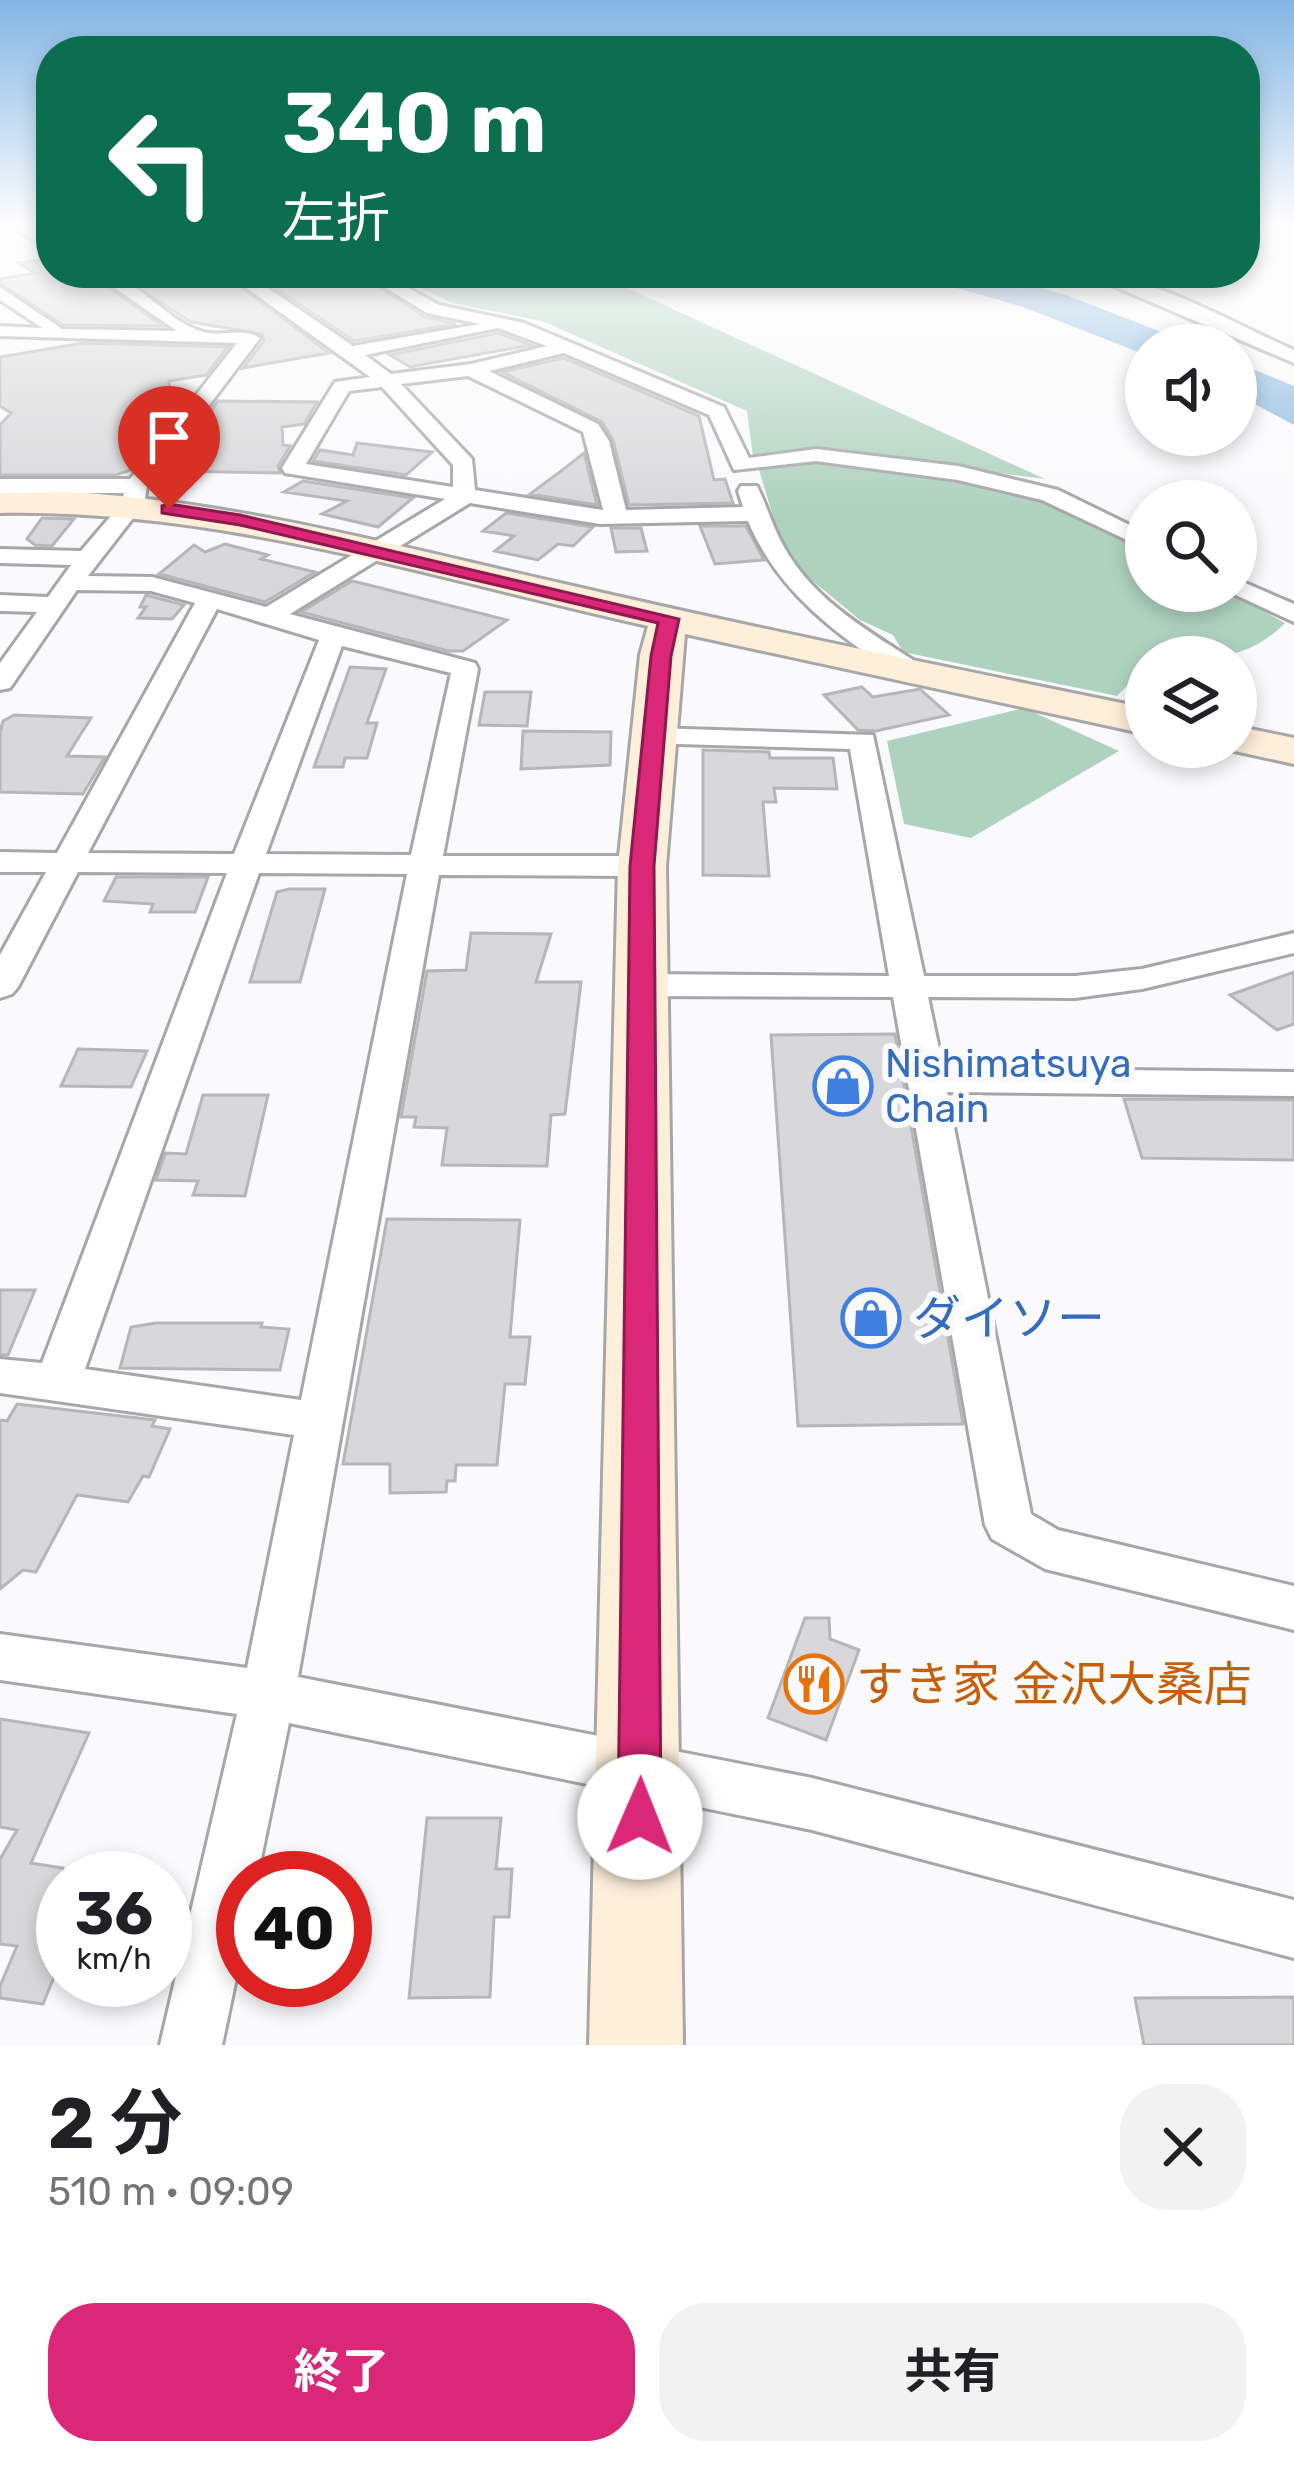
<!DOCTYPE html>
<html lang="ja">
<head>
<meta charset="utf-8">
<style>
	:root { --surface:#fff; --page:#f2f2f2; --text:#202124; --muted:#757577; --accent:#db2777 }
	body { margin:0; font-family:Rubik,"Noto Sans JP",sans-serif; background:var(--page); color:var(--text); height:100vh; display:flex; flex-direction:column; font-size:45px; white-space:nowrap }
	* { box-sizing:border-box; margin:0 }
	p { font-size:39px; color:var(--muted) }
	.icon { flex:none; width:66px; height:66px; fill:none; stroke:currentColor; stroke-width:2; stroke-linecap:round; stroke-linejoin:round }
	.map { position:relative; height:2045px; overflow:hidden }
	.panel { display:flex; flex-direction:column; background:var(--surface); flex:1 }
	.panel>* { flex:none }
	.guide { position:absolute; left:36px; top:36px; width:1224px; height:252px; border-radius:48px; box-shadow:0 6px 18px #0003; background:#0b6e4f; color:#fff; overflow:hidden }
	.fabs { position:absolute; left:1125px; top:324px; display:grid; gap:24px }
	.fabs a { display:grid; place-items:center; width:132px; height:132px; border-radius:50%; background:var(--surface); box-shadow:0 6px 18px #0003; font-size:60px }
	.speed { position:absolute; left:36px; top:1851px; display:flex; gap:24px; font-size:60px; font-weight:700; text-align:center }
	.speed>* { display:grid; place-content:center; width:156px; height:156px; border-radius:50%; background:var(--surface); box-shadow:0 6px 18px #0003; line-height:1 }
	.speed small { font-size:30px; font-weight:400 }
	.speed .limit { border:18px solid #d22; background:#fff; color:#111 }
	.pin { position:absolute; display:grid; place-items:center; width:102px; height:102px; color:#fff; margin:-123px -51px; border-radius:50% 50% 50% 0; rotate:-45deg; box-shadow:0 0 12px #0007 }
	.pin .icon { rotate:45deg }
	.me { position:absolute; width:132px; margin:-66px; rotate:1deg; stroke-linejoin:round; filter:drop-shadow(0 0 9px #0008) }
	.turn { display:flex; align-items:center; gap:42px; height:252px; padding:0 48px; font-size:54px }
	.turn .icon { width:156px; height:156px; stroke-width:2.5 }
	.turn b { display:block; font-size:84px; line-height:102px }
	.round { display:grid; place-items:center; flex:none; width:126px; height:126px; border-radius:48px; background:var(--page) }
	.summary { display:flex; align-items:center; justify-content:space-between; height:204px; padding:0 48px }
	h1 { font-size:72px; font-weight:700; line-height:90px }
	.cta { display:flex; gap:24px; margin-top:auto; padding:24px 48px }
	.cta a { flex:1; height:138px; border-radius:48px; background:var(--accent); color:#fff; font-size:48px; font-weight:700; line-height:138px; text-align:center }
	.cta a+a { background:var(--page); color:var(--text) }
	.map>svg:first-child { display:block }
</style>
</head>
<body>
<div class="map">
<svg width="1294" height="2045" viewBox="0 0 1294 2045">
	<rect width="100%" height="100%" fill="#fafafc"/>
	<path fill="#afd2bf" d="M 390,273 L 594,273 L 1045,479 L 820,449 L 753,457 L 747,411 L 542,321 L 452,303 Z
		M 816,455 L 1050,495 L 1146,547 L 1146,591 L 1227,591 L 1285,623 C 1242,666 1203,657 1146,657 L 1146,667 L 1117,696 L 903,652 L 893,635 L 860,620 L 786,559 L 759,470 Z
		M 1024,708 L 1119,751 L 971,838 L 904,824 L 887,741 Z"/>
	<path fill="#8cbadf" d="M 904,273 L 988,273 L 1066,295 L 1195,345 L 1146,345 L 1146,355 L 1023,307 Z
		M 1236,362 L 1294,386 L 1294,425 L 1236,394 Z"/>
	<path fill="#d8d8da" stroke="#b6b6b8" stroke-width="3" d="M 51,258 L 51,273 L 89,273 L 162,326 L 63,325 L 0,283 L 0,279 L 34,273 L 19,263 Z
		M 116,273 L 222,273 L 329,353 L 243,368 L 264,341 L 262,334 L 191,322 Z
		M 347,273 L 358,273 L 425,317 L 456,324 L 354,341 L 271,285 Z
		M 498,333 L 531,345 L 410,367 L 390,355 Z
		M 83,343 L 228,347 L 206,375 L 169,381 L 171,400 L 186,400 L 131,470 L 116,475 L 0,475 L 0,425 L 11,413 L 0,406 L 0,357 Z
		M 564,358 L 699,416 L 714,480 L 725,479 L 733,503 L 629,505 L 613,440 L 602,422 L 502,372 Z
		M 218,401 L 317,402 L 304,424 L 282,427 L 283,445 L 290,446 L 278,466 L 280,473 L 165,471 Z
		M 357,443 L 432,452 L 406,475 L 313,461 L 320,450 L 353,455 Z
		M 584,453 L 597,505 L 530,494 L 565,468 Z
		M 303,481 L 413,498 L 378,527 L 322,514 L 347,501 L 284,492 Z
		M 506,513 L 593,527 L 573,546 L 558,544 L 538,560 L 495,551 L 514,536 L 483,531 Z
		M 42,518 L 74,519 L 52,546 L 35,545 L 27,539 Z
		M 700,526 L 746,526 L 764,560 L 715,564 Z
		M 611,528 L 641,528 L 647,551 L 616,552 Z
		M 225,544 L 268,555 L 261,559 L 315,572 L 265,602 L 159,574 L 194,545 L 205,552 Z
		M 352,581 L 365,584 L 507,620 L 463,651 L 448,651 L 301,612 Z
		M 146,595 L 150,596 L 184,605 L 172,619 L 138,618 L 146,607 L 140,607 Z
		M 350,667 L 386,669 L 367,723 L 377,723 L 367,758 L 345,758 L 343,767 L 314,767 Z
		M 862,687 L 873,697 L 920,689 L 949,715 L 876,731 L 858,730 L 824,695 Z
		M 485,692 L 531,692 L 527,726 L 479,725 Z
		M 14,715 L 91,718 L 67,756 L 105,757 L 83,794 L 0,792 L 0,732 L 3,721 Z
		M 523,731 L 611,732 L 610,765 L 521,769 Z
		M 703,750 L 769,752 L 770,758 L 833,758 L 837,789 L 774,788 L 776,802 L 763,802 L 769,876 L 703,875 Z
		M 116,877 L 208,877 L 195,912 L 150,912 L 153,904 L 104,901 Z
		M 289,889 L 325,889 L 300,982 L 250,982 L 277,892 Z
		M 471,933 L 551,934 L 536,982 L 581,982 L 565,1114 L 551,1115 L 547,1166 L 442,1165 L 447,1128 L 414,1127 L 416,1117 L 401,1117 L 427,971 L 466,970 Z
		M 1294,972 L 1294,1024 L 1277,1030 L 1230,995 Z
		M 895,1034 L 963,1424 L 798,1426 L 771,1035 Z
		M 78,1049 L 147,1051 L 131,1087 L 61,1086 Z
		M 203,1095 L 268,1095 L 245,1196 L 193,1195 L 198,1181 L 156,1180 L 165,1153 L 186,1154 Z
		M 1124,1099 L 1294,1100 L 1294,1160 L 1142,1158 Z
		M 387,1219 L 520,1220 L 510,1337 L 530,1337 L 525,1384 L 505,1384 L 497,1465 L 456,1465 L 455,1481 L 447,1481 L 446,1492 L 390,1493 L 390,1464 L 343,1464 Z
		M 0,1290 L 35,1290 L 8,1355 L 0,1355 Z
		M 156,1323 L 262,1323 L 261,1327 L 289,1329 L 280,1370 L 120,1368 L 131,1327 Z
		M 17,1404 L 155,1420 L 152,1426 L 170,1429 L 149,1477 L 143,1476 L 128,1502 L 77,1495 L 36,1572 L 23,1570 L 0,1589 L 0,1420 L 7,1421 Z
		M 805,1618 L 829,1618 L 830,1639 L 859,1650 L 826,1740 L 768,1718 Z
		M 0,1719 L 89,1733 L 31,1863 L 63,1868 L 63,1955 L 43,2004 L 0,1998 L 0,1986 L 17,1946 L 0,1944 L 0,1859 L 17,1830 L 0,1827 Z
		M 427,1818 L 501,1818 L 496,1869 L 512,1869 L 509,1917 L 494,1917 L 490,1997 L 409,1998 Z
		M 1294,1997 L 1294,2045 L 1144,2045 L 1135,1998 Z"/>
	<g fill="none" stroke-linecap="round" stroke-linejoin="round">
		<g stroke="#a7a7a9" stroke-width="6">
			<path id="street" d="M 5,223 L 24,223 L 51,238 L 51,250 Z
				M 93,273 C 137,273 164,321 203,332 C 222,337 243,327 260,338 L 147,487 L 144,504 L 88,576 L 152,577 L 266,607 L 445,499 L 285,473 L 282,468 L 335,382 L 370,377 L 226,273 L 246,273 L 353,346 L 480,324 L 427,313 L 362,273 L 382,273 L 439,305 L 524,323 L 724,407 L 749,458 L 816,449 L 958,466 L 1058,490 L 1146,533 L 1146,549 L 1042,500 L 958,480 L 816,461 L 734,470 L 709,415 L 564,353 L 489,371 L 598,424 L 609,441 L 626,510 L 743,507 L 738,491 L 741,486 L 757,486 C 767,506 773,528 784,547 C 814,601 871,633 921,665 L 924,671 L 921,677 L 901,677 C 837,634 779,594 748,521 L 600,524 L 470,503 L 290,614 L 475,663 L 478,669 L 443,856 L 642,856 L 658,866 L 642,876 L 439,875 L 298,1677 L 812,1778 L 1294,1900 L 1294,1958 L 812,1830 L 289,1723 L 257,1878 L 243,1878 L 243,1945 L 222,2045 L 160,2045 L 237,1714 L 0,1680 L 0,1634 L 247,1668 L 294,1435 L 0,1393 L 0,1359 L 42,1363 L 227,873 L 78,872 L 18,987 L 12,994 L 0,998 L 0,955 L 46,872 L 0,872 L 0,852 L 57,853 L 195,603 L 151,591 L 77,590 L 10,688 L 0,690 L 0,663 L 37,612 L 0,611 L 0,595 L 48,597 L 71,565 L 0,563 L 0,549 L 81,551 L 122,503 L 124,493 L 0,493 L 0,479 L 130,479 L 237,343 L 0,336 L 0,326 L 42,328 L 0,300 L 0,287 L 62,329 L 177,331 ZM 498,328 L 547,346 L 471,364 L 391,374 L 365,355 ZM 468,376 L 583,432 L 603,510 L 475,490 L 472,459 L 401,384 ZM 382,387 L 453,465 L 453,487 L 306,464 L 349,391 ZM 217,609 L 319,640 L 234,854 L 88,853 ZM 342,646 L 451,673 L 411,855 L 266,854 ZM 259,873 L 407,874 L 301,1400 L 85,1369 Z
				M 1083,273 C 1149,273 1232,323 1294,350 L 1294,363 Z
				M 1236,579 L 1294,604 L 1294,622 L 1227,591 L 1236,591 Z
				M 653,728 L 873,735 L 924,976 L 1075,976 L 1142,969 L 1294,933 L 1294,953 L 1142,989 L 1075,998 L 928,997 L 943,1068 L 1294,1072 L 1294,1096 L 947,1092 L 1031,1514 L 1058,1530 L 1294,1586 L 1294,1630 L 1045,1569 L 992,1539 L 985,1525 L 893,997 L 642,996 L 630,992 L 624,985 L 630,978 L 642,974 L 889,976 L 850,749 L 643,743 L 639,737 L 643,731 Z"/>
		</g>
		<g stroke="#a7a7a9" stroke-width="6">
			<path id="secondary" d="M 70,492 C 237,502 396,546 560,583 C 754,628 950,668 1146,708 L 1146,734 L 685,634 L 666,866 L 683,2045 L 589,2045 L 618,866 L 640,655 L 648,626 C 433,578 222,509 0,513 L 0,493 Z
				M 1236,726 L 1294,738 L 1294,764 L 1221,748 L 1236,747 Z"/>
		</g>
		<use href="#street" fill="#fff" fill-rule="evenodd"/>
		<use href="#secondary" fill="#feefdb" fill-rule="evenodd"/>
	</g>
	<linearGradient id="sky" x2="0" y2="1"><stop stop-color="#83b6e4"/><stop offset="0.44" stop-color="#fdfdfe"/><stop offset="1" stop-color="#fdfdfe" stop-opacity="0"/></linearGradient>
	<rect width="1294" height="509" fill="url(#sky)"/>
	<path fill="#db2777" stroke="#8e194d" stroke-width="3" d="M 169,504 L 240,515 L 679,619 L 671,656 L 654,866 L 661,1817 L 655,1831 L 640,1837 L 625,1831 L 618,1817 L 630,866 L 651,656 L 658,623 L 240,525 L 162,513 L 162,506 Z"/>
	<defs>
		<g id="shop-ring" transform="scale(3)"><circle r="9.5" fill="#fafafc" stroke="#3f7fe0" stroke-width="1.5"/><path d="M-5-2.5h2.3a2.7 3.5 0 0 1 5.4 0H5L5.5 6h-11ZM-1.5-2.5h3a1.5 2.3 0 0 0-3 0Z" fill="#3f7fe0"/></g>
		<g id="restaurant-ring" transform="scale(3)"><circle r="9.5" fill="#fafafc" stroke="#e8710a" stroke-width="1.5"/><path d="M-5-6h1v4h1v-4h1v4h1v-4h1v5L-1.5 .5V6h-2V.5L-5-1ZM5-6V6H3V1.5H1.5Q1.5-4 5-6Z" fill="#e8710a"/></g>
	</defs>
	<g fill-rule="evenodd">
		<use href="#shop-ring" x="843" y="1086"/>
		<use href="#shop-ring" x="871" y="1318"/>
		<use href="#restaurant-ring" x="814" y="1684"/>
	</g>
	<g text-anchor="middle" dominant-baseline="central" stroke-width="12" stroke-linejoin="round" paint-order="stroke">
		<g font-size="39" fill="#366cbe" stroke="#fafafc" text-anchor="start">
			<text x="885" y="1064">Nishimatsuya<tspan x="885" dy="45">Chain</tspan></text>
		</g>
		<g font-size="48" fill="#366cbe" stroke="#fafafc" text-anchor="start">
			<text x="913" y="1318">ダイソー</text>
		</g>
		<g font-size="48" fill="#c56008" stroke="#fafafc" text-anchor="start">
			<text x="856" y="1684">すき家 金沢大桑店</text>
		</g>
	</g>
</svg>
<div class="fabs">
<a><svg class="icon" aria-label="sound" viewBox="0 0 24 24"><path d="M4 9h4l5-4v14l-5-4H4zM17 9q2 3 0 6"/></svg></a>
<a><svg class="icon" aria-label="search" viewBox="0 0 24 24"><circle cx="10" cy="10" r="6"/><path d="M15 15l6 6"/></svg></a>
<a><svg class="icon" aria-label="layers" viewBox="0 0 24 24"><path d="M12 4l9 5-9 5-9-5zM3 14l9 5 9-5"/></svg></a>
</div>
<div class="speed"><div>36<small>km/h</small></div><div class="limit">40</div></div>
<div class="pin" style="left:169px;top:509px;background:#d93025"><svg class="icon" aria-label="arrive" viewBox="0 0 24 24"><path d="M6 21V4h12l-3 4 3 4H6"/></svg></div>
<svg class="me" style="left:640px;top:1817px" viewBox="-20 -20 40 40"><circle r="19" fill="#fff"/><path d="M0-13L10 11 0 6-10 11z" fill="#db2777"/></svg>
<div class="guide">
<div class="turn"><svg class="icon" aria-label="left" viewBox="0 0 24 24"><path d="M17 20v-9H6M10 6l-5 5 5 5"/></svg><div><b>340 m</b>左折</div></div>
</div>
</div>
<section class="panel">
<div class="summary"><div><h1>2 分</h1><p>510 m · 09:09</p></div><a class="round"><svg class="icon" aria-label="close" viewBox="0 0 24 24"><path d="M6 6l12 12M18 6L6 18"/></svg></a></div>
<div class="cta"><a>終了</a><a>共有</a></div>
</section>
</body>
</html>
